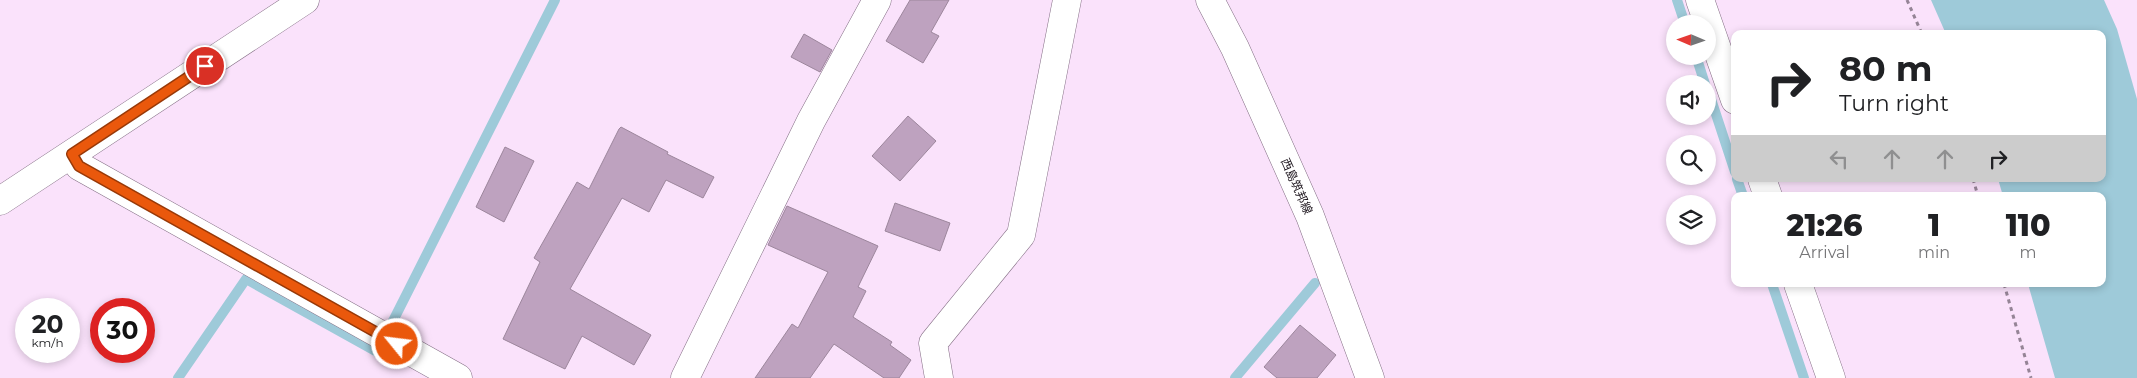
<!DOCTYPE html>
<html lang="en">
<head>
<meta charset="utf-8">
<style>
	:root { --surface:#fff; --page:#f2f2f2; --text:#202124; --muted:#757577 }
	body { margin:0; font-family:Montserrat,"Noto Sans JP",sans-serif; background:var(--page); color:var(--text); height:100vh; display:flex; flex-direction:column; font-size:19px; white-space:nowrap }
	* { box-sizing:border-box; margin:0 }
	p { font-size:16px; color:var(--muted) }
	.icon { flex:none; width:28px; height:28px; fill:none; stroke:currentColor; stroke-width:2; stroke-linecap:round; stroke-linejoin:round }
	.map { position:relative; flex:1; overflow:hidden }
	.drawer { position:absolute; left:1731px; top:192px; width:375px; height:95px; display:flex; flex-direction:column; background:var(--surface); border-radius:10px; box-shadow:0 2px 8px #0003 }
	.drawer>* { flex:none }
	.guide { position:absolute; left:1731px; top:30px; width:375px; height:152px; border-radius:10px; box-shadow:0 2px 8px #0003; background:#fff; color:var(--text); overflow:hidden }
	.needle { width:32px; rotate:272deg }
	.tools { position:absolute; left:1666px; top:15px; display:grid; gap:10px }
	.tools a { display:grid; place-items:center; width:50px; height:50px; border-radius:50%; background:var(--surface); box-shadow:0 2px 8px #0003; font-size:25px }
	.speed { position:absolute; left:15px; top:298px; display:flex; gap:10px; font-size:25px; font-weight:700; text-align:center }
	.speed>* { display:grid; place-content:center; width:65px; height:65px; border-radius:50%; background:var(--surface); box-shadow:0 2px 8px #0003; line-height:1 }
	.speed small { font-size:12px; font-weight:400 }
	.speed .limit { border:8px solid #d22; background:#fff; color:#111 }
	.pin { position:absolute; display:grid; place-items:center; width:42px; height:42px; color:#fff; margin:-21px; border:2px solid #fff; border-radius:50%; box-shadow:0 1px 5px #0007 }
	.me { position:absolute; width:55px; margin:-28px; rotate:299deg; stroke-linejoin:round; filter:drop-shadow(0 0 4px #0008) }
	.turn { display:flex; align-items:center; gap:18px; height:105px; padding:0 25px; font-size:22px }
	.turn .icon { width:65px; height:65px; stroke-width:2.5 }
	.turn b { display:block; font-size:35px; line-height:42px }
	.lanes { display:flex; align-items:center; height:48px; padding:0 25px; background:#0003; justify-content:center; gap:25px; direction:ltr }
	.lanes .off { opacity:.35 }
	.eta { display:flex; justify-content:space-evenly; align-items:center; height:85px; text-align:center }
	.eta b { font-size:30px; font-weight:800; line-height:35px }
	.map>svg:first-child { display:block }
</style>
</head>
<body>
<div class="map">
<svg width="2137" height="378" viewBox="0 0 2137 378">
	<rect width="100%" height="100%" fill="#fae2fb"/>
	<path fill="#9ecad9" d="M 1931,0 L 2104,0 L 2117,29 L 2137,99 L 2137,378 L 2055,378 L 2028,284 L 2102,284 L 2102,196 L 2003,196 L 1998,179 L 2102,179 L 2102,34 L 1946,34 Z"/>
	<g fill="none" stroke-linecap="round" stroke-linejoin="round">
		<path stroke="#9ecad9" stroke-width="10" d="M 1677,0 L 1685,24
			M 1696,56 L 1705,84
			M 1708,90 L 1735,172
			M 1737,179 L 1743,196
			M 1772,284 L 1804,378
			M 392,323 L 555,0
			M 178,378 L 246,279 L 377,352
			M 1235,378 L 1315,283"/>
	</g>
	<path fill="#bea2bf" stroke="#9c869c" d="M 910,0 L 949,0 L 931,32 L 939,36 L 923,63 L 886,41 Z
		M 804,34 L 832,50 L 820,72 L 791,57 Z
		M 908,116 L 936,141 L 900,181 L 872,156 Z
		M 621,127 L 668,152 L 667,154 L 714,177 L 703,198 L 666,180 L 649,212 L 622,198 L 570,289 L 651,335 L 634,365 L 582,336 L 565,369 L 503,339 L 540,262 L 534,258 L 577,182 L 589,189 L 619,129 Z
		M 505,147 L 534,161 L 504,222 L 476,207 Z
		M 895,203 L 950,223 L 940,251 L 885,231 Z
		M 787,206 L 878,246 L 858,287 L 866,291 L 853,317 L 892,342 L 890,345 L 911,360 L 899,378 L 884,378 L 834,344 L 810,378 L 755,378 L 792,324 L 798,328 L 828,272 L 768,245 Z
		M 1300,325 L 1336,355 L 1317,378 L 1277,378 L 1264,367 Z"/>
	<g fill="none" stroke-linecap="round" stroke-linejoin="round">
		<g stroke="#846f85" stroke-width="29">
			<path id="street" d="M 1700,0 L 1735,100
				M 72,154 L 79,166 L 458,378
				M 1762,179 L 1768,196
				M 0,201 L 305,0
				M 1798,284 L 1831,378
				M 685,378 L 811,121 L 877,0
				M 939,378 L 933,343 L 1021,235 L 1067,0"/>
		</g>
		<g stroke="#846f85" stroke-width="29">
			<path id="secondary" d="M 1210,0 L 1235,48 L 1310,216 L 1370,378"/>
		</g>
		<path stroke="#958496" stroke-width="3" stroke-dasharray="4 4" stroke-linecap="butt" d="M 1907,0 L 1922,34
			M 1973,179 L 1978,196
			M 2004,284 L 2031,378"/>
		<use href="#street" stroke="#fff" stroke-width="28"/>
		<use href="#secondary" stroke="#fff" stroke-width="28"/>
	</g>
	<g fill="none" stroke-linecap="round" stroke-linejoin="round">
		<g stroke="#983908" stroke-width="12">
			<path id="route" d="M 205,66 L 72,154 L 79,166 L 397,344"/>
		</g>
		<use href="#route" stroke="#ea580c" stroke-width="9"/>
	</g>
	<g text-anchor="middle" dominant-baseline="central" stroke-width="5" stroke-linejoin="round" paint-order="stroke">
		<g font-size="12" fill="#1b131b" stroke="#fff">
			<text transform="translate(1297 186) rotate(66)">西島筑邦線</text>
		</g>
	</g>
</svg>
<div class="tools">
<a><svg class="needle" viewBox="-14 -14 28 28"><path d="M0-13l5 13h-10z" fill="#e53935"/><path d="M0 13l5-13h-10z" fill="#757577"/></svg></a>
<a><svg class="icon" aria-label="sound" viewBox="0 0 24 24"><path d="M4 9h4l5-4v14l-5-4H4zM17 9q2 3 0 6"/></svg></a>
<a><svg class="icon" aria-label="search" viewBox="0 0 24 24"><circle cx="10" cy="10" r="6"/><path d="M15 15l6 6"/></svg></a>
<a><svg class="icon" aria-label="layers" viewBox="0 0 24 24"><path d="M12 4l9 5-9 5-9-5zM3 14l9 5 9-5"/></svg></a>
</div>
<div class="speed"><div>20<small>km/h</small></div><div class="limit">30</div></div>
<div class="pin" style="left:205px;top:66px;background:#d93025"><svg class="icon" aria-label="arrive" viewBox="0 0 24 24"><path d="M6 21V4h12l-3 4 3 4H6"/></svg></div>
<svg class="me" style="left:397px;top:344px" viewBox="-20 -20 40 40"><circle r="17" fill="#ea580c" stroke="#fff" stroke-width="3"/><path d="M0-11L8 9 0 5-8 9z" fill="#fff"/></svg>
<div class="guide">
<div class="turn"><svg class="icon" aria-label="right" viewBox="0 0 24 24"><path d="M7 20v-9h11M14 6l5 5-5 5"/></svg><div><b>80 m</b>Turn right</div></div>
<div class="lanes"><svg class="icon off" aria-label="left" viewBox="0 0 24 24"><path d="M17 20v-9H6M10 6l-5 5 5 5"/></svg><svg class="icon off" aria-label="ahead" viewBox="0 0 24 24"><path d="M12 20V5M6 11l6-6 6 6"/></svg><svg class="icon off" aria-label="ahead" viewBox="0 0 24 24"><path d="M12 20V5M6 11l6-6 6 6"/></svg><svg class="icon" aria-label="right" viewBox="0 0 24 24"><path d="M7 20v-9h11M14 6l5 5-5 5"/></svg></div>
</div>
<section class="drawer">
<div class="eta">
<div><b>21:26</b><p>Arrival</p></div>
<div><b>1</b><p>min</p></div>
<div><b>110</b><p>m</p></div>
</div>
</section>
</div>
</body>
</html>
